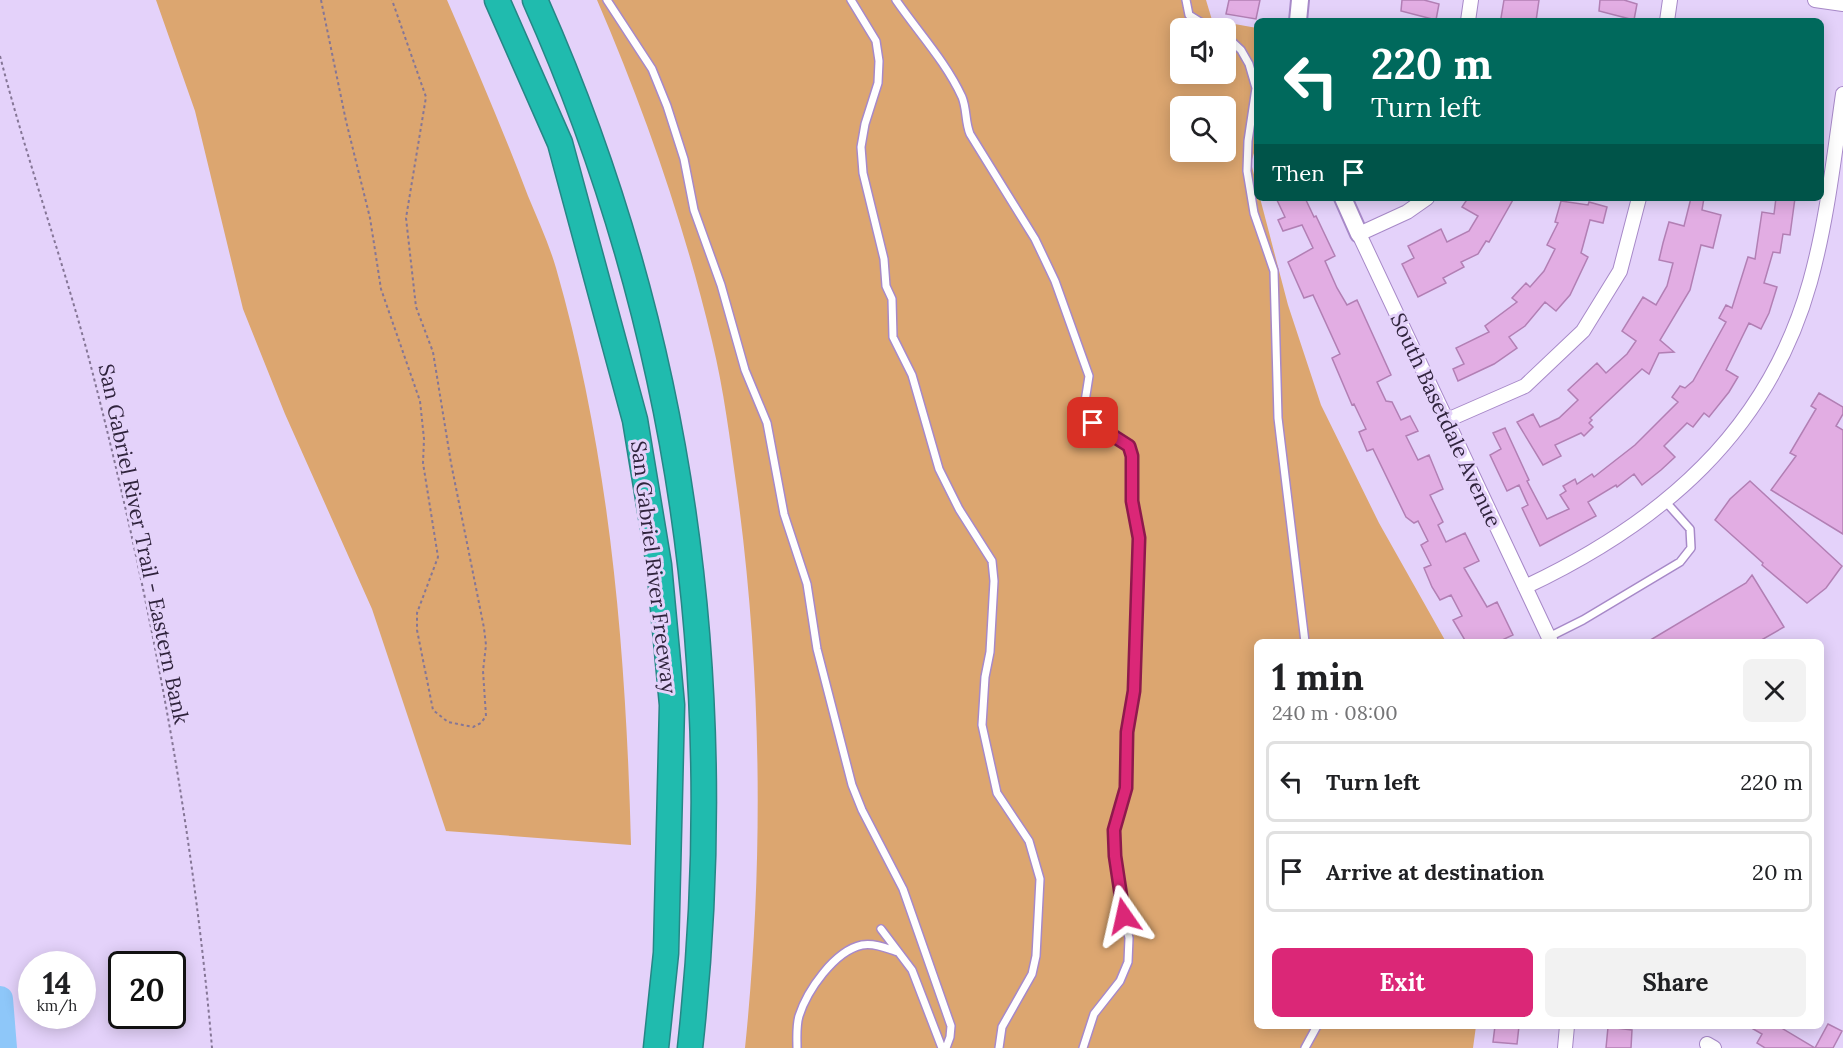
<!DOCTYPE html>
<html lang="en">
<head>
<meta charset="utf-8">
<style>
	:root { --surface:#fff; --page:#f2f2f2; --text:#202124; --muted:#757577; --line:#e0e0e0; --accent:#db2777 }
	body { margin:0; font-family:Lora,serif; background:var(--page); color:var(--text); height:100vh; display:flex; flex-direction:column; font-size:22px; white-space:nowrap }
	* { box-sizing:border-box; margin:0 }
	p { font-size:20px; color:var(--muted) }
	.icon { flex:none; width:33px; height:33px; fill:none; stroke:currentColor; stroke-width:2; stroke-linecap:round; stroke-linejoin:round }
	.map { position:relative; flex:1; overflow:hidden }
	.drawer { position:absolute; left:1254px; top:639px; width:570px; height:390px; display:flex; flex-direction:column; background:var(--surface); border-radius:9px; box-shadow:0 3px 15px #0003 }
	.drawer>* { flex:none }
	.guide { position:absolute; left:1254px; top:18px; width:570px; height:183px; border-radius:9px; box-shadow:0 3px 15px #0003; background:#00695c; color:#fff; overflow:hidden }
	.tools { position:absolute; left:1170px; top:18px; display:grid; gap:12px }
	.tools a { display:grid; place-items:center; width:66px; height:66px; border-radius:9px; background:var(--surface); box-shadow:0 3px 15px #0003; font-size:30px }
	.speed { position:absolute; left:18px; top:951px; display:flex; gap:12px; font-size:30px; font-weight:700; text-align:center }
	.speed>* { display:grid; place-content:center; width:78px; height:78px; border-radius:50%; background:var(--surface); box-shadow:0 3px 15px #0003; line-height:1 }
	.speed small { font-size:15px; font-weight:400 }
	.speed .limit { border:3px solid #111; border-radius:9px; background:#fff; color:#111 }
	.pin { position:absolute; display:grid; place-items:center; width:51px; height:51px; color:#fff; margin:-26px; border-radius:12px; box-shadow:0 3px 9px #0006 }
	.me { position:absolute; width:66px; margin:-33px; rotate:349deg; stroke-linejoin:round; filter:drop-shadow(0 0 4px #0008) }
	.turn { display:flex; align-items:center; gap:21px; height:126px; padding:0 18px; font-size:27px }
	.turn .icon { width:78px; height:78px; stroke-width:2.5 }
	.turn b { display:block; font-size:42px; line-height:51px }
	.then { display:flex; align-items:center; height:57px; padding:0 18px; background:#0003; gap:12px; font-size:22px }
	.round { display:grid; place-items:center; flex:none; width:63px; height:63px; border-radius:9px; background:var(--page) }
	.overview { display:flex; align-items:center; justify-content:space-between; height:102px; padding:0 18px }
	h1 { font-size:36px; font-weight:800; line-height:45px }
	.action { display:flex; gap:12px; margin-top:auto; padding:12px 18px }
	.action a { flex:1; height:69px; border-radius:9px; background:var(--accent); color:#fff; font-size:24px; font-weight:800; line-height:69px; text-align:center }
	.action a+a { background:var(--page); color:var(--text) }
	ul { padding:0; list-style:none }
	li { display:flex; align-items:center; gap:18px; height:81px; margin:0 12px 9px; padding:0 6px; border:3px solid var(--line); border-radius:9px }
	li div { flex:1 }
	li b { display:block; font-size:22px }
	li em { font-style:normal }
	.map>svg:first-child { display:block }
</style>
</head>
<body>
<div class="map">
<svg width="1843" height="1048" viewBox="0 0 1843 1048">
	<rect width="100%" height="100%" fill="#e4d2fa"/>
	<path fill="#dca670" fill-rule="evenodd" d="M 156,0 L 447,0 C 475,65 503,130 528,196 C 538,220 549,244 556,268 C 610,456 626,650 631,845 L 446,831 L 372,609 L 285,414 L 243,309 L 195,111 Z
		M 597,0 L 1206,0 L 1212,20 L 1257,28 L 1257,143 L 1251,163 L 1257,186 L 1257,198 L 1260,198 L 1288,305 L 1321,405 L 1379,523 L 1446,642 L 1257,642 L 1257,1026 L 1476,1026 L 1473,1048 L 745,1048 C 764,863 762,674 737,490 C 730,440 724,390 712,341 C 684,224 645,111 597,0 ZM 1180,28 L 1226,28 L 1226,74 L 1180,74 ZM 1180,106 L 1226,106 L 1226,152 L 1180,152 Z"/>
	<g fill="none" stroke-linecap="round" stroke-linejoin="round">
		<path stroke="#8ec7f9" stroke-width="26" d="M 0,999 L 4,1048"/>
	</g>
	<path fill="#e2ade3" stroke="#b27fb4" stroke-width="1.5" d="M 1229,0 L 1260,0 L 1256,19 L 1226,14 Z
		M 1402,0 L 1424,0 L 1439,4 L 1436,20 L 1401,11 Z
		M 1504,0 L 1539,0 L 1536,21 L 1503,21 L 1501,18 Z
		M 1600,0 L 1624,0 L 1637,4 L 1634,20 L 1599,11 Z
		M 1276,198 L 1305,198 L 1314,217 L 1316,216 L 1335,256 L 1325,261 L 1337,288 L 1347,305 L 1357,300 L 1391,375 L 1377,382 L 1386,401 L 1392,402 L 1401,420 L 1410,416 L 1418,431 L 1406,436 L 1418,460 L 1429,455 L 1443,489 L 1430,495 L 1443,522 L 1438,525 L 1446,542 L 1465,533 L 1479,561 L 1464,568 L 1487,607 L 1497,602 L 1513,635 L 1498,642 L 1466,642 L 1453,620 L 1462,616 L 1451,595 L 1440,600 L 1432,587 L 1424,568 L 1431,565 L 1421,545 L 1428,541 L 1418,521 L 1414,523 L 1406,517 L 1373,449 L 1367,451 L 1359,432 L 1366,429 L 1354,404 L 1352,405 L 1332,358 L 1340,354 L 1313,295 L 1304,298 L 1288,262 L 1313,248 L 1302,225 L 1283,231 L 1278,220 L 1285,217 Z
		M 1468,198 L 1514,198 L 1489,242 L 1486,241 L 1478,254 L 1461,262 L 1464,267 L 1443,278 L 1446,283 L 1418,297 L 1402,264 L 1414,258 L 1408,246 L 1441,229 L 1447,242 L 1469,231 L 1478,216 L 1462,207 Z
		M 1691,198 L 1704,198 L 1702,210 L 1721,215 L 1713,248 L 1701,245 L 1690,290 L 1660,340 L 1674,352 L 1659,353 L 1649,374 L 1642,369 L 1590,418 L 1592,420 L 1589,423 L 1593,427 L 1584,436 L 1581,433 L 1555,445 L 1561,456 L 1543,465 L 1517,422 L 1533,414 L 1540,427 L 1559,418 L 1578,400 L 1568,390 L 1597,363 L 1606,373 L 1627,354 L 1636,341 L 1622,331 L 1643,297 L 1656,305 L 1667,286 L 1673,263 L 1659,260 L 1663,243 L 1669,222 L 1684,226 Z
		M 1776,198 L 1795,198 L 1790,235 L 1783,234 L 1780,253 L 1773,252 L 1764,283 L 1777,287 L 1769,313 L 1761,329 L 1749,323 L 1726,370 L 1738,377 L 1729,392 L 1709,417 L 1704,413 L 1693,427 L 1687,423 L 1664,446 L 1675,457 L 1661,470 L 1642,485 L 1634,474 L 1617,487 L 1616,485 L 1588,502 L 1596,516 L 1540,546 L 1522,508 L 1528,505 L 1519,485 L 1507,491 L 1490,455 L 1501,449 L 1493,433 L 1505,428 L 1529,480 L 1527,481 L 1547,519 L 1569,509 L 1560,495 L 1566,491 L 1563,486 L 1575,479 L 1577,484 L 1592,474 L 1594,477 L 1635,445 L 1678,402 L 1672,397 L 1680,386 L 1685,388 L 1693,381 L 1726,322 L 1719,318 L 1726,305 L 1732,308 L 1748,257 L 1755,259 L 1762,212 L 1774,214 Z
		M 1561,201 L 1588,205 L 1589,202 L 1607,207 L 1603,223 L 1590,220 L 1581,253 L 1588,257 L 1570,295 L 1556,311 L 1545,302 L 1525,326 L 1509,337 L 1517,348 L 1494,364 L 1458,381 L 1453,369 L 1464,364 L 1456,348 L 1489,332 L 1485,326 L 1517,302 L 1512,298 L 1526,283 L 1530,287 L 1544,271 L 1555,249 L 1547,245 L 1558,223 L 1555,222 Z
		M 1819,393 L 1843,407 L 1843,414 L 1836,426 L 1843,430 L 1843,534 L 1771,490 L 1796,456 L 1790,453 L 1816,409 L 1811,406 Z
		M 1750,481 L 1842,566 L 1826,588 L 1807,603 L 1762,565 L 1763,563 L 1715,520 L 1730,499 Z
		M 1752,575 L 1784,627 L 1758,642 L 1647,642 L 1746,583 Z
		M 1828,1024 L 1842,1031 L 1833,1048 L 1815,1048 Z
		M 1495,1026 L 1519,1026 L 1517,1044 L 1493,1042 Z
		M 1748,1026 L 1778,1026 L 1815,1048 L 1765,1048 L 1757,1043 L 1762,1034 Z
		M 1608,1027 L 1632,1030 L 1631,1048 L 1606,1048 Z"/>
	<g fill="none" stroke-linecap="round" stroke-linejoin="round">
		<g stroke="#a789c8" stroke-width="10">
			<path id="service" d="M 607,0 L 652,69 L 667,106 L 684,159 L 694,210 L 721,285 L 745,370 L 767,423 L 784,514 L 807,584 L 817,649 L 852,785 L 862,810 L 903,889 L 951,1026 L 950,1037 L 946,1048
				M 851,0 L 876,41 L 879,61 L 878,83 L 865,124 L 861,147 L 863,173 L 884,259 L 886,286 L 892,299 L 893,337 L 912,375 L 939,469 L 959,509 L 992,561 L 994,581 L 990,652 L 985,677 L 982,725 L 997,793 L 1029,841 L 1040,879 L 1036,956 L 1032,974 L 1002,1027 L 999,1048
				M 896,0 C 918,32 946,62 962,97 C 967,109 965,122 970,134 L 1035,239 L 1055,281 L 1089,376 L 1084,408 L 1102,431 L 1129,446 L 1132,456 L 1132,501 L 1139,538 L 1134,691 L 1127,732 L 1126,788 L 1114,830 L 1119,894 L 1129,938 L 1128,962 L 1120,981 L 1094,1014 L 1083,1048
				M 1186,0 L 1189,15 L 1210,28
				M 1226,36 L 1241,50 L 1249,64 L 1256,88 L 1248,141 L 1247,171 L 1254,213 L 1274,271 L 1278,418 L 1305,642
				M 1549,637 L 1583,620 L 1680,562 L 1691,548 L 1690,529 L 1665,501
				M 881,929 L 912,970 L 942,1048
				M 797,1048 C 797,1038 796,1026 799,1016 C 807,991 834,951 862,945 C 874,943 886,948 898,952
				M 1305,1048 L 1317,1026"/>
		</g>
		<g stroke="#a789c8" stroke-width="16">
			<path id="minor" d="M 1815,0 L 1843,4
				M 1468,21 L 1471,0
				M 1667,21 L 1670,0
				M 1427,198 L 1407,212 L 1359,234 L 1551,642
				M 1445,421 L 1525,386 L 1583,331 L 1620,271 L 1639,198
				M 1525,587 C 1661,523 1768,432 1810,282 C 1827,221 1834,157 1843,94
				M 1707,1044 L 1714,1048
				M 1565,1048 L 1567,1026"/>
		</g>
		<g stroke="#a789c8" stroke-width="20">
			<path id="tertiary" d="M 1298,21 L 1300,0
				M 1343,198 L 1359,234"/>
		</g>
		<g stroke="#268686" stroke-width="27">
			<path id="motorway" d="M 497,0 L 560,143 L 635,420 L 659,565 L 672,705 L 666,953 L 656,1048
				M 535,0 C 684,334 730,686 690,1048"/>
		</g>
		<path stroke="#857696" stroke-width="2" stroke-dasharray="3 3" stroke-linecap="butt" d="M 321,0 L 346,121 L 370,218 L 381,289 L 420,401 L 424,439 L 423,463 L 438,557 L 417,613 L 417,630 L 433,710 L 448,722 L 473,727 L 481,723 L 486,716 L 483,671 L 486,645 L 484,628 L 451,463 L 433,352 L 416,307 L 406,218 L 426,97 L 392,0
			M 0,56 C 26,157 61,255 88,355 C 147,582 192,814 212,1048"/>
		<use href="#service" stroke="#fff" stroke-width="7"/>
		<use href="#minor" stroke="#fff" stroke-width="14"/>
		<use href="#tertiary" stroke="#fff" stroke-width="16"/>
		<use href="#motorway" stroke="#20bbae" stroke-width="24"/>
	</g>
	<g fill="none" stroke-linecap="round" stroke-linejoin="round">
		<g stroke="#8e194d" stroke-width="15">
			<path id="route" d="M 1093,423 L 1129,446 L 1132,456 L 1132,501 L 1139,538 L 1134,691 L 1127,732 L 1126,788 L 1114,830 L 1115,856 L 1124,916"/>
		</g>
		<use href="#route" stroke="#db2777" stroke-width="10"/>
	</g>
	<g text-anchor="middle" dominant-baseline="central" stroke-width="6" stroke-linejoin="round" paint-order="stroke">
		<g font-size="21" fill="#30243d" stroke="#e4d2fa">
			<text transform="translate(1446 420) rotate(65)">South Basetdale Avenue</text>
			<text transform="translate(144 544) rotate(78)">San Gabriel River Trail - Eastern Bank</text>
			<text transform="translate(654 567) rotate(83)">San Gabriel River Freeway</text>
		</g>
	</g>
</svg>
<div class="tools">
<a><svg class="icon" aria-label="sound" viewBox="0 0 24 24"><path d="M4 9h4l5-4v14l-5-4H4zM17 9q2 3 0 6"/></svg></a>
<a><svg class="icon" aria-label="search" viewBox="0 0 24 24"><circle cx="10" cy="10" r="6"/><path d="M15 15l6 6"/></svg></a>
</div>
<div class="speed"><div>14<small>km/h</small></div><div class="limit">20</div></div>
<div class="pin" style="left:1093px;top:423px;background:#d93025"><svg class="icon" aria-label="arrive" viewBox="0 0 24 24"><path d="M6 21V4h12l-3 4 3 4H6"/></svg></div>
<svg class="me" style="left:1124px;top:916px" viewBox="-20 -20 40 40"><path d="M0-17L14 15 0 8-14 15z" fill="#db2777" stroke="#fff" stroke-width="4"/></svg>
<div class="guide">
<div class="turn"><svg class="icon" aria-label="left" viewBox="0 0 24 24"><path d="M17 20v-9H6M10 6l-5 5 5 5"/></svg><div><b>220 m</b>Turn left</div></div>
<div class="then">Then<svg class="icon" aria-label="arrive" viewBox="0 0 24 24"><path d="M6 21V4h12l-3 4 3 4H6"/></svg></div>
</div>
<section class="drawer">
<div class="overview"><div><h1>1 min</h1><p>240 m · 08:00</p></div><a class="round"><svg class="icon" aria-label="close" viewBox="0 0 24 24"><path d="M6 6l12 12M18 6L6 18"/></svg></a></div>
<ul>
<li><svg class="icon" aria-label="left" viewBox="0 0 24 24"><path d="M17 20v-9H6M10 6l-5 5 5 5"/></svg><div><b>Turn left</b></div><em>220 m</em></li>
<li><svg class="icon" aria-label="arrive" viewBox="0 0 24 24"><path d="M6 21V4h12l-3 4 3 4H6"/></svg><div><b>Arrive at destination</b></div><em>20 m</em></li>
</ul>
<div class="action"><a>Exit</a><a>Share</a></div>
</section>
</div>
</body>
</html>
